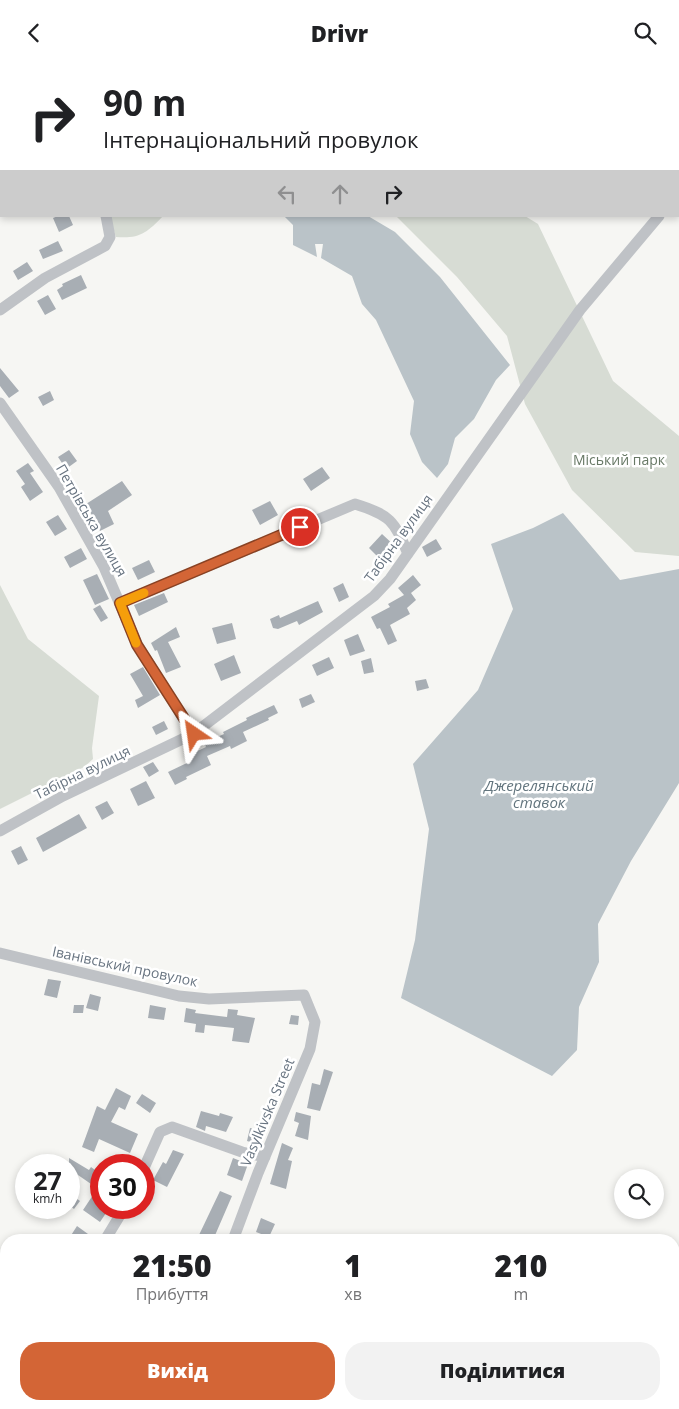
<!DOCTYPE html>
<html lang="uk">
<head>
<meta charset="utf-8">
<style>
	:root { --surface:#fff; --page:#f2f2f2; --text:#202124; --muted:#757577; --accent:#d36536 }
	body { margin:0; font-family:"Open Sans",sans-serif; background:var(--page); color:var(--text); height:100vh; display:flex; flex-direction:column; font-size:19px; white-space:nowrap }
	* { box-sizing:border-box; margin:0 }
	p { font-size:16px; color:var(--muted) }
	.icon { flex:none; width:28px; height:28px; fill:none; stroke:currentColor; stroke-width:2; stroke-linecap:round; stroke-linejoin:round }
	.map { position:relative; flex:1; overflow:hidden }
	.details { position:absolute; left:0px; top:1169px; width:680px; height:176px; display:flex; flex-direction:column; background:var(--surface); border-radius:20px 20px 0 0; box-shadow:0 2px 8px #0003 }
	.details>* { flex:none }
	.hud { position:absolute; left:0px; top:0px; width:680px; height:152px; box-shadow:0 2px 8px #0003; background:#fff; color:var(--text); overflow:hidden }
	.fabs { position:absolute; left:614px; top:1104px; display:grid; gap:10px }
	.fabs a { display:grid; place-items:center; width:50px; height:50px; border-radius:50%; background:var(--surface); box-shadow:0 2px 8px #0003; font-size:25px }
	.speed { position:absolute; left:15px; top:1089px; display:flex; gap:10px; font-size:25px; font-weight:700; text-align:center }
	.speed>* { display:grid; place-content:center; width:65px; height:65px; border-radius:50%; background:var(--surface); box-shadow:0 2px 8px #0003; line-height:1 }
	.speed small { font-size:12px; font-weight:400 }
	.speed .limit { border:8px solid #d22; background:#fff; color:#111 }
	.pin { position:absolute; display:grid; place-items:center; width:42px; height:42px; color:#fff; margin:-21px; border:2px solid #fff; border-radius:50%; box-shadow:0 1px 5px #0007 }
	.me { position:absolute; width:55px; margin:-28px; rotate:328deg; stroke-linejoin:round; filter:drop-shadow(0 0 4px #0008) }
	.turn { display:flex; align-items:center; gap:18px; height:105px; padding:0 20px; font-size:22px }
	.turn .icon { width:65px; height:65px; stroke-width:2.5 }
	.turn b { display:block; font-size:35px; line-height:42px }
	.lanes { display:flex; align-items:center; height:48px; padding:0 20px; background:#0003; justify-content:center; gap:25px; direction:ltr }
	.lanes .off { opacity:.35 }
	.eta { display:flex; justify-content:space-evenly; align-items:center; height:85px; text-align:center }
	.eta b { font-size:30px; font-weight:800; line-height:35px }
	.action { display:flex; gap:10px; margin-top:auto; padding:10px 20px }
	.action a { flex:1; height:58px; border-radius:20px; background:var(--accent); color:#fff; font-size:20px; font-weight:800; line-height:58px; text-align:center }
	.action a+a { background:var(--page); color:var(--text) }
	header { display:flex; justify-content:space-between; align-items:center; height:65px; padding:0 20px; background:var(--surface); font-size:22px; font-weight:800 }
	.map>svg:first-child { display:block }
</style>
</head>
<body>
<header><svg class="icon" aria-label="back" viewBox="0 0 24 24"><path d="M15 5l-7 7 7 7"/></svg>Drivr<svg class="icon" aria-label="search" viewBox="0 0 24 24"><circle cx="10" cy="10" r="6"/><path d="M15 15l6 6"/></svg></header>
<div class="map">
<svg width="679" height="1344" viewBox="0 0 679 1344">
	<rect width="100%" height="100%" fill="#f6f6f3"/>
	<path fill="#d7dcd4" d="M 301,0 L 381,0 L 382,1 L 302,1 Z
		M 109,151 L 163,151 C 147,168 139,174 116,172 Z
		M 396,151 L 525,151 L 538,159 L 613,316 L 679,371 L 679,491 L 635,487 L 572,425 L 525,339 L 507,271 L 457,212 Z
		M 0,520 L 28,574 L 99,631 L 92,683 L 93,694 L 84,702 L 0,744 Z"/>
	<path fill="#bac3c8" d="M 195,0 L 277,0 L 195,1 Z
		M 284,151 L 368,151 L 395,167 L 440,212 L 510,300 L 496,315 L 474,354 L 455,373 L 448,399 L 437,413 L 422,397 L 410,369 L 414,336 L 376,255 L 362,239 L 352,211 L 321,193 L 323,179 L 315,179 L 317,192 L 293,180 L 293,160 Z
		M 563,448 L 620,515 L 679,504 L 679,718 L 631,796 L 598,859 L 599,897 L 579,942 L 577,985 L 552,1011 L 401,933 L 415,875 L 429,764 L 413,699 L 478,625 L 513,544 L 491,479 L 533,463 Z"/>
	<path fill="#a8aeb4" d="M 58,151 L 69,151 L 73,160 L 59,167 L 53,153 Z
		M 58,176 L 63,186 L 43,194 L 39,185 Z
		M 27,197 L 33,206 L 18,215 L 13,206 Z
		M 81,210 L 87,223 L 62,235 L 57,225 L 63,221 L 62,219 Z
		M 48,230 L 56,244 L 45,250 L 37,236 Z
		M 0,303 L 19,326 L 9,333 L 0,321 Z
		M 50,326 L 54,335 L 43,341 L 38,332 Z
		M 69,385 L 77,396 L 66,404 L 58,392 Z
		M 28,398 L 34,406 L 30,408 L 43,427 L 30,436 L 21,422 L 25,419 L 16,406 Z
		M 322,402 L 330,413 L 311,426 L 303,414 Z
		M 122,416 L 132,430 L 108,446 L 114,459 L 100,466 L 86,439 Z
		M 270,436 L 278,450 L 260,460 L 252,445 Z
		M 58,450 L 67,464 L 55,471 L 46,457 Z
		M 382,469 L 396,482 L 382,496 L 369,483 Z
		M 436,474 L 442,484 L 427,492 L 422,482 Z
		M 81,483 L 87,494 L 70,503 L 64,492 Z
		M 149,495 L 155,507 L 138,515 L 132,503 Z
		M 97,509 L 109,534 L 95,540 L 83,515 Z
		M 413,510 L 421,520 L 411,528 L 416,535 L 407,543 L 410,549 L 390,560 L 397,576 L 388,580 L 380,563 L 377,564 L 371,552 L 390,542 L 388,539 L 404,530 L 398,523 Z
		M 343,518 L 349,532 L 339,537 L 333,523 Z
		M 164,528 L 168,537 L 139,551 L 134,540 Z
		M 318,536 L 323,547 L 299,560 L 297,556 L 278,564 L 273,563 L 270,554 L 279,550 L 280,553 Z
		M 100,540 L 108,553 L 101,557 L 93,544 Z
		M 232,558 L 236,574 L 217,579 L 212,563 Z
		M 176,562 L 180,572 L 168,577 L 181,602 L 166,608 L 157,585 L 155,586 L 151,578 Z
		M 358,569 L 365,586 L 350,591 L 344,575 Z
		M 234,590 L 241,608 L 221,616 L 214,599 Z
		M 329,592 L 334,603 L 317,611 L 312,600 Z
		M 371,593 L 374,607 L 364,609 L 361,596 Z
		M 143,602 L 160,630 L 138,643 L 135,635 L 143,631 L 130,609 Z
		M 426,614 L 429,623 L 417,626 L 415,616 Z
		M 311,629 L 315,637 L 302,643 L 299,634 Z
		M 274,640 L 278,648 L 268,653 L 269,655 L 243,667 L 247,676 L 231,684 L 230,681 L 207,691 L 211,700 L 186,712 L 187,714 L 175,720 L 168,707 L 191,696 L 189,690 L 206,682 L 204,678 L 224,669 L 223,667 L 247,655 L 246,653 Z
		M 164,656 L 168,664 L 156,670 L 152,662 Z
		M 153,697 L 159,706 L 149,712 L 143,702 Z
		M 146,716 L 155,733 L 138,741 L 130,724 Z
		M 107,736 L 114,748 L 102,755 L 95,742 Z
		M 79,749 L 87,763 L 43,787 L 36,773 Z
		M 21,781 L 28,795 L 18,800 L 11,786 Z
		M 48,914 L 61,916 L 57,933 L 44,930 Z
		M 90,929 L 101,932 L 98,946 L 86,943 Z
		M 74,940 L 84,940 L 83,948 L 73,948 Z
		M 150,940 L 166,943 L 164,955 L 148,953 Z
		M 186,943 L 196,945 L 195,948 L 227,952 L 228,944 L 238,945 L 237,950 L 255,953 L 249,978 L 232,976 L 234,963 L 205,960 L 204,968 L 195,967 L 196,959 L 184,957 Z
		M 291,950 L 299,951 L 298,960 L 289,959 Z
		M 324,1004 L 333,1007 L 320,1046 L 307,1043 L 312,1018 L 320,1020 Z
		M 116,1023 L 131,1031 L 125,1045 L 119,1042 L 111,1057 L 138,1069 L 130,1088 L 99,1074 L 94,1087 L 82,1082 L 97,1041 L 105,1045 Z
		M 142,1029 L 156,1038 L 150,1048 L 136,1038 Z
		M 201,1046 L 219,1051 L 220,1048 L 233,1052 L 226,1067 L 206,1061 L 205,1066 L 196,1062 Z
		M 296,1047 L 311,1051 L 308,1075 L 295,1071 L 299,1058 L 294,1056 Z
		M 250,1063 L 264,1066 L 260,1080 L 247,1076 Z
		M 282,1078 L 293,1083 L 288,1095 L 292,1096 L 286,1124 L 270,1119 Z
		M 173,1085 L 184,1089 L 167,1122 L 153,1115 L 163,1097 L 166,1099 Z
		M 69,1093 L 89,1105 L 91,1102 L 99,1108 L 91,1119 L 78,1110 L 69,1127 Z
		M 233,1093 L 248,1099 L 242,1116 L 227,1110 Z
		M 220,1126 L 232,1131 L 213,1175 L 210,1175 L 199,1170 Z
		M 69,1128 L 80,1136 L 74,1144 L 69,1140 Z
		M 93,1130 L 101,1135 L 101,1142 L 110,1142 L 100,1157 L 83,1145 Z
		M 261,1153 L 275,1159 L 269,1172 L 256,1167 Z
		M 77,1161 L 88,1169 L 83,1175 L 68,1175 Z"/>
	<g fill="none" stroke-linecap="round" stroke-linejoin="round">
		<path stroke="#bfc2c6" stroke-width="11" d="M 557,0 L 558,1
			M 0,62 L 1,62
			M 679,126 L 679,125
			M 0,245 L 45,213 L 105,181 L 110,172 L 106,151
			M 0,338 L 59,422 L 104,502 L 137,579 L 193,669
			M 120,538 L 355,439 C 390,450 394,455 408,489
			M 0,766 L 63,731 L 193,669 L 374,531 L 390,514 L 580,245 L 659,151
			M 0,888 L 179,931 L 209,934 L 304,930 L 315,957 L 310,984 L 258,1108 L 233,1175
			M 144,1103 L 160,1067 L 172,1062 L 242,1087 L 265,1092
			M 105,1175 L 125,1142
			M 0,1208 L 6,1213
			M 193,1339 L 201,1344
			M 46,1344 L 49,1339"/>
	</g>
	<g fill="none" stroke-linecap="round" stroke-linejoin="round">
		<g stroke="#894223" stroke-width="12">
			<path id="route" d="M 194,669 L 137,580 L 120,538 L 300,462"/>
		</g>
		<use href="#route" stroke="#d36536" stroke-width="9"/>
		<path stroke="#f59e0b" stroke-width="9" d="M 136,578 L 120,538 L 144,528"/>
	</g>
	<g text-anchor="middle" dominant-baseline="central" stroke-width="5" stroke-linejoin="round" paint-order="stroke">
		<g font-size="14" fill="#687966" stroke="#fff">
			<text x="619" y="394">Міський парк</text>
		</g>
		<g font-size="14" fill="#687481" stroke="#fff">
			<text transform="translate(92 455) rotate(60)">Петрівська вулиця</text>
			<text transform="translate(398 473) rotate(-54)">Табірна вулиця</text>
			<text transform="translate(82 707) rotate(-26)">Табірна вулиця</text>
			<text transform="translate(125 901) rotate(12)">Іванівський провулок</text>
			<text transform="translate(267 1047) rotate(-67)">Vasylkivska Street</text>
		</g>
		<g font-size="15" font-style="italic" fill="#63757e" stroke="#fff">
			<text x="539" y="720">Джерелянський<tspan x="539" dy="17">ставок</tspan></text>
		</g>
	</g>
</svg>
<div class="fabs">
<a><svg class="icon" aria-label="search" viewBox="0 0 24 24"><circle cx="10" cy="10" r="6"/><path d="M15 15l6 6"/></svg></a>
</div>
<div class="speed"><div>27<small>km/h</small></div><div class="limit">30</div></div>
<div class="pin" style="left:300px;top:462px;background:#d93025"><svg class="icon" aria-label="arrive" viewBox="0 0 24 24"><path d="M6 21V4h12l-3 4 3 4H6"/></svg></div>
<svg class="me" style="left:194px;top:669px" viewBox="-20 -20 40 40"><path d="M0-17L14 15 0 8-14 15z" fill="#d36536" stroke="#fff" stroke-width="4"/></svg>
<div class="hud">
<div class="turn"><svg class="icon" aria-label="right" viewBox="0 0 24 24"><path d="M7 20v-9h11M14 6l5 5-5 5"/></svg><div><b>90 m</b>Інтернаціональний провулок</div></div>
<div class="lanes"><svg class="icon off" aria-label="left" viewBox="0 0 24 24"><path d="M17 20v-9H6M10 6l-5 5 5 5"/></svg><svg class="icon off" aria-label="ahead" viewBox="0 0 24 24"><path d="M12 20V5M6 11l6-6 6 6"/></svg><svg class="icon" aria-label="right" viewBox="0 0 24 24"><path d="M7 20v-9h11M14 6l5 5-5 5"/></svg></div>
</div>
<section class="details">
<div class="eta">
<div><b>21:50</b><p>Прибуття</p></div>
<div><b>1</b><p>хв</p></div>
<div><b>210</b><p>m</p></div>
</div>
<div class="action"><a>Вихід</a><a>Поділитися</a></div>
</section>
</div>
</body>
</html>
